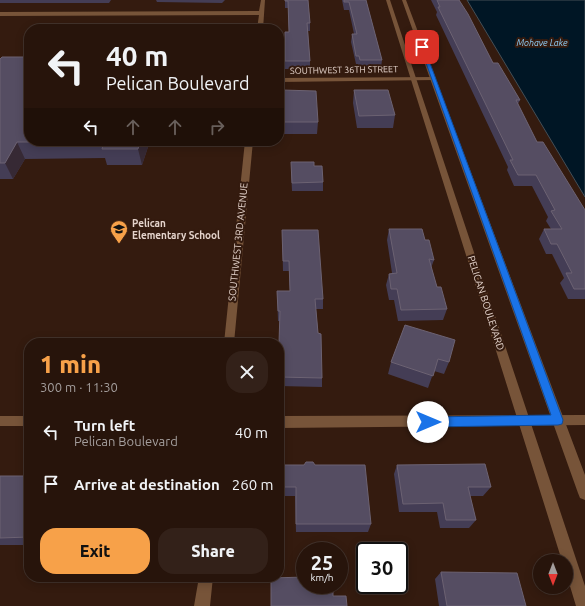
<!DOCTYPE html>
<html lang="en">
<head>
<meta charset="utf-8">
<style>
	:root { --surface:#27140b; --page:#332119; --text:#f1f3f6; --muted:#a49e9d; --line:#43332c; --accent:#f7a149 }
	body { margin:0; font-family:Ubuntu,sans-serif; background:var(--page); color:var(--text); height:100vh; display:flex; flex-direction:column; font-size:15px; white-space:nowrap }
	* { box-sizing:border-box; margin:0 }
	p { font-size:13px; color:var(--muted) }
	.icon { flex:none; width:22px; height:22px; fill:none; stroke:currentColor; stroke-width:2; stroke-linecap:round; stroke-linejoin:round }
	.map { position:relative; flex:1; overflow:hidden }
	.side { position:absolute; left:24px; top:338px; width:260px; height:244px; display:flex; flex-direction:column; background:var(--surface); border-radius:16px; box-shadow:0 2px 10px #0003,0 0 0 1px var(--line) }
	.side>* { flex:none }
	.guide { position:absolute; left:24px; top:24px; width:260px; height:122px; border-radius:16px; box-shadow:0 2px 10px #0003,0 0 0 1px var(--line); background:#27140b; color:var(--text); overflow:hidden }
	.needle { width:26px; rotate:180deg }
	.fabs { position:absolute; left:533px; top:554px; display:grid; gap:8px }
	.fabs a { display:grid; place-items:center; width:40px; height:40px; border-radius:50%; background:var(--surface); box-shadow:0 2px 10px #0003,0 0 0 1px var(--line); font-size:20px }
	.speed { position:absolute; left:296px; top:542px; display:flex; gap:8px; font-size:20px; font-weight:700; text-align:center }
	.speed>* { display:grid; place-content:center; width:52px; height:52px; border-radius:50%; background:var(--surface); box-shadow:0 2px 10px #0003,0 0 0 1px var(--line); line-height:1 }
	.speed small { font-size:10px; font-weight:400 }
	.speed .limit { border:2px solid #111; border-radius:6px; background:#fff; color:#111 }
	.pin { position:absolute; display:grid; place-items:center; width:34px; height:34px; color:#fff; margin:-17px; border-radius:8px; box-shadow:0 2px 6px #0006 }
	.me { position:absolute; width:44px; margin:-22px; rotate:90deg; stroke-linejoin:round; filter:drop-shadow(0 0 3px #0008) }
	.turn { display:flex; align-items:center; gap:14px; height:84px; padding:0 16px; font-size:18px }
	.turn .icon { width:52px; height:52px; stroke-width:2.5 }
	.turn b { display:block; font-size:28px; line-height:34px }
	.lanes { display:flex; align-items:center; height:38px; padding:0 16px; background:#0003; justify-content:center; gap:20px; direction:ltr }
	.lanes .off { opacity:.35 }
	.round { display:grid; place-items:center; flex:none; width:42px; height:42px; border-radius:16px; background:var(--page) }
	.overview { display:flex; align-items:center; justify-content:space-between; height:68px; padding:0 16px }
	h1 { font-size:24px; font-weight:800; line-height:30px; color:var(--accent) }
	.primary-button { display:flex; gap:8px; margin-top:auto; padding:8px 16px }
	.primary-button a { flex:1; height:46px; border-radius:16px; background:var(--accent); color:#111; font-size:16px; font-weight:800; line-height:46px; text-align:center }
	.primary-button a+a { background:var(--page); color:var(--text) }
	ul { padding:0; list-style:none }
	li { display:flex; align-items:center; gap:12px; height:52px; padding:0 16px }
	li div { flex:1 }
	li b { display:block; font-size:15px }
	li em { font-style:normal }
	.map>svg:first-child { display:block }
</style>
</head>
<body>
<div class="map">
<svg width="585" height="606" viewBox="0 0 585 606">
	<rect width="100%" height="100%" fill="#341b0f"/>
	<path fill="#001625" stroke="#444f57" d="M 467,0 L 585,0 L 585,197 Z"/>
	<g fill="none" stroke-linecap="round" stroke-linejoin="round">
		<path fill="#775439" fill-rule="evenodd" d="M 261,0 L 265,0 L 263,29 L 257,29 L 259,15 L 0,16 L 0,12 L 259,11 Z
			M 436,77 L 436,79 L 434,80 L 279,82 L 279,78 Z
			M 245,141 L 253,141 L 234,343 L 224,343 Z
			M 585,415 L 585,425 L 279,428 L 279,416 Z
			M 0,416 L 29,416 L 29,426 L 0,426 Z
			M 199,577 L 213,577 L 210,606 L 194,606 Z"/>
		<path fill="#775439" fill-rule="evenodd" d="M 386,0 L 390,0 L 585,586 L 585,606 L 576,606 L 566,573 L 566,561 L 562,561 Z
			M 402,0 L 406,0 L 585,475 L 585,500 L 580,498 L 578,493 Z"/>
	</g>
	<path fill="#443d55" d="M 0,0 L 111,0 L 109,3 L 0,3 Z
		M 156,0 L 225,0 L 222,3 L 157,2 Z
		M 285,0 L 308,0 L 310,23 L 310,31 L 308,31 L 310,61 L 310,69 L 285,69 L 285,32 L 289,32 L 288,8 L 285,8 Z
		M 342,0 L 366,0 L 382,60 L 381,68 L 359,68 L 358,64 L 356,64 L 351,42 L 352,34 L 354,34 L 349,10 L 344,10 Z
		M 431,0 L 459,0 L 493,63 L 520,100 L 518,104 L 537,142 L 585,210 L 585,299 L 568,299 L 560,283 L 564,278 L 552,254 L 546,254 L 539,239 L 544,229 L 551,229 L 546,221 L 548,217 L 532,186 L 514,186 L 507,170 L 508,167 L 436,15 L 437,12 Z
		M 0,59 L 29,141 L 150,141 L 142,165 L 107,165 L 105,158 L 25,159 L 13,179 L 0,179 Z
		M 354,90 L 395,115 L 393,128 L 357,128 L 353,103 Z
		M 280,122 L 318,122 L 317,134 L 281,134 Z
		M 314,166 L 323,182 L 323,191 L 292,191 L 291,171 Z
		M 389,229 L 425,240 L 434,260 L 431,268 L 437,287 L 447,309 L 443,320 L 398,321 L 394,300 L 389,300 L 386,285 L 389,274 L 392,273 L 387,240 Z
		M 282,230 L 323,299 L 323,309 L 316,309 L 322,378 L 322,387 L 279,386 L 280,321 L 278,321 L 277,291 L 290,291 L 289,271 L 283,271 Z
		M 405,325 L 449,362 L 444,374 L 434,371 L 428,388 L 388,374 L 391,362 Z
		M 279,465 L 371,524 L 368,532 L 296,532 L 295,496 L 279,496 Z
		M 397,465 L 491,487 L 483,496 L 470,496 L 476,520 L 469,528 L 440,528 L 437,512 L 399,512 L 394,474 Z
		M 0,476 L 29,476 L 29,545 L 0,545 Z
		M 441,572 L 526,606 L 439,606 L 435,579 Z
		M 82,577 L 154,577 L 153,583 L 90,583 Z"/>
	<path fill="#362934" d="M 140,141 L 150,141 L 142,165 L 138,149 Z
		M 17,142 L 25,159 L 13,179 L 5,163 Z
		M 147,577 L 154,577 L 153,583 Z"/>
	<path fill="#554d62" stroke="#6c6272" d="M 285,0 L 308,0 L 310,23 L 307,23 L 310,61 L 285,61 L 285,32 L 289,32 L 288,1 L 285,1 Z
		M 344,0 L 366,0 L 382,60 L 360,60 L 359,56 L 356,56 L 352,34 L 357,34 L 349,2 L 344,2 Z
		M 437,0 L 459,0 L 468,14 L 493,63 L 498,63 L 520,100 L 516,100 L 537,142 L 543,142 L 585,210 L 585,289 L 574,289 L 566,273 L 572,273 L 557,244 L 551,244 L 544,229 L 562,229 L 551,211 L 555,210 L 536,175 L 518,175 L 510,160 L 513,160 L 438,7 L 440,7 Z
		M 2,57 L 29,57 L 29,141 L 140,141 L 138,149 L 102,149 L 104,142 L 17,142 L 5,163 L 0,163 L 0,59 Z
		M 282,90 L 316,91 L 318,122 L 280,122 Z
		M 354,90 L 388,90 L 395,115 L 359,116 Z
		M 291,162 L 314,162 L 314,166 L 322,166 L 323,182 L 292,183 Z
		M 389,229 L 422,229 L 425,240 L 429,240 L 434,260 L 429,259 L 437,287 L 441,287 L 447,309 L 401,310 L 397,289 L 391,289 L 389,274 L 397,273 Z
		M 282,230 L 318,230 L 323,299 L 315,299 L 318,333 L 321,334 L 322,378 L 279,377 L 279,343 L 280,311 L 278,311 L 277,291 L 290,291 L 289,261 L 283,261 Z
		M 405,325 L 455,340 L 449,362 L 438,359 L 433,376 L 391,362 Z
		M 306,462 L 313,462 L 315,465 L 365,465 L 371,524 L 296,524 L 296,487 L 279,487 L 279,465 L 304,465 Z
		M 485,464 L 491,487 L 468,487 L 476,520 L 446,520 L 443,503 L 403,504 L 397,465 Z
		M 0,476 L 29,476 L 29,537 L 0,538 Z
		M 441,572 L 517,573 L 526,606 L 447,606 Z
		M 305,577 L 305,585 L 333,585 L 333,596 L 346,596 L 347,606 L 271,606 L 271,578 Z"/>
	<path fill="#1a73e8" stroke="#114b97" d="M 420,46 L 424,47 L 563,420 L 562,424 L 558,425 L 428,427 L 425,425 L 423,422 L 425,418 L 428,417 L 551,415 Z"/>
	<defs>
		<g id="school-pin" transform="scale(0.9)"><path d="M0 17L-7.5 6A9.5 9.5 0 1 1 7.5 6Z" fill="#f7a149" stroke="#341b0f"/><path d="M0-5L7-2L0 1L-7-2ZM-4 1L0 2.5L4 1V4Q0 6-4 4Z" fill="#111"/></g>
	</defs>
	<g fill-rule="evenodd">
		<use href="#school-pin" x="119" y="229"/>
	</g>
	<g text-anchor="middle" dominant-baseline="central" stroke-width="4" stroke-linejoin="round" paint-order="stroke">
		<g font-size="9" font-style="italic" fill="#90cff8" stroke="#341b0f">
			<text x="542" y="43">Mohave Lake</text>
		</g>
		<g font-size="9" fill="#e4d3cb" stroke="#341b0f">
			<text transform="translate(344 70) rotate(-1)">SOUTHWEST 36TH STREET</text>
		</g>
		<g font-size="10" font-weight="bold" fill="#e4d3cb" stroke="#341b0f" text-anchor="start">
			<text x="132" y="223">Pelican<tspan x="132" dy="12">Elementary School</tspan></text>
		</g>
		<g font-size="10" fill="#e4d3cb" stroke="#341b0f">
			<text transform="translate(238 242) rotate(-84)">SOUTHWEST 3RD AVENUE</text>
			<text transform="translate(486 303) rotate(72)">PELICAN BOULEVARD</text>
		</g>
	</g>
</svg>
<div class="fabs">
<a><svg class="needle" viewBox="-14 -14 28 28"><path d="M0-13l5 13h-10z" fill="#e53935"/><path d="M0 13l5-13h-10z" fill="#a49e9d"/></svg></a>
</div>
<div class="speed"><div>25<small>km/h</small></div><div class="limit">30</div></div>
<div class="pin" style="left:422px;top:47px;background:#d93025"><svg class="icon" aria-label="arrive" viewBox="0 0 24 24"><path d="M6 21V4h12l-3 4 3 4H6"/></svg></div>
<svg class="me" style="left:428px;top:422px" viewBox="-20 -20 40 40"><circle r="19" fill="#fff"/><path d="M0-13L10 11 0 6-10 11z" fill="#1a73e8"/></svg>
<div class="guide">
<div class="turn"><svg class="icon" aria-label="left" viewBox="0 0 24 24"><path d="M17 20v-9H6M10 6l-5 5 5 5"/></svg><div><b>40 m</b>Pelican Boulevard</div></div>
<div class="lanes"><svg class="icon" aria-label="left" viewBox="0 0 24 24"><path d="M17 20v-9H6M10 6l-5 5 5 5"/></svg><svg class="icon off" aria-label="ahead" viewBox="0 0 24 24"><path d="M12 20V5M6 11l6-6 6 6"/></svg><svg class="icon off" aria-label="ahead" viewBox="0 0 24 24"><path d="M12 20V5M6 11l6-6 6 6"/></svg><svg class="icon off" aria-label="right" viewBox="0 0 24 24"><path d="M7 20v-9h11M14 6l5 5-5 5"/></svg></div>
</div>
<section class="side">
<div class="overview"><div><h1>1 min</h1><p>300 m · 11:30</p></div><a class="round"><svg class="icon" aria-label="close" viewBox="0 0 24 24"><path d="M6 6l12 12M18 6L6 18"/></svg></a></div>
<ul>
<li><svg class="icon" aria-label="left" viewBox="0 0 24 24"><path d="M17 20v-9H6M10 6l-5 5 5 5"/></svg><div><b>Turn left</b><p>Pelican Boulevard</p></div><em>40 m</em></li>
<li><svg class="icon" aria-label="arrive" viewBox="0 0 24 24"><path d="M6 21V4h12l-3 4 3 4H6"/></svg><div><b>Arrive at destination</b></div><em>260 m</em></li>
</ul>
<div class="primary-button"><a>Exit</a><a>Share</a></div>
</section>
</div>
</body>
</html>
